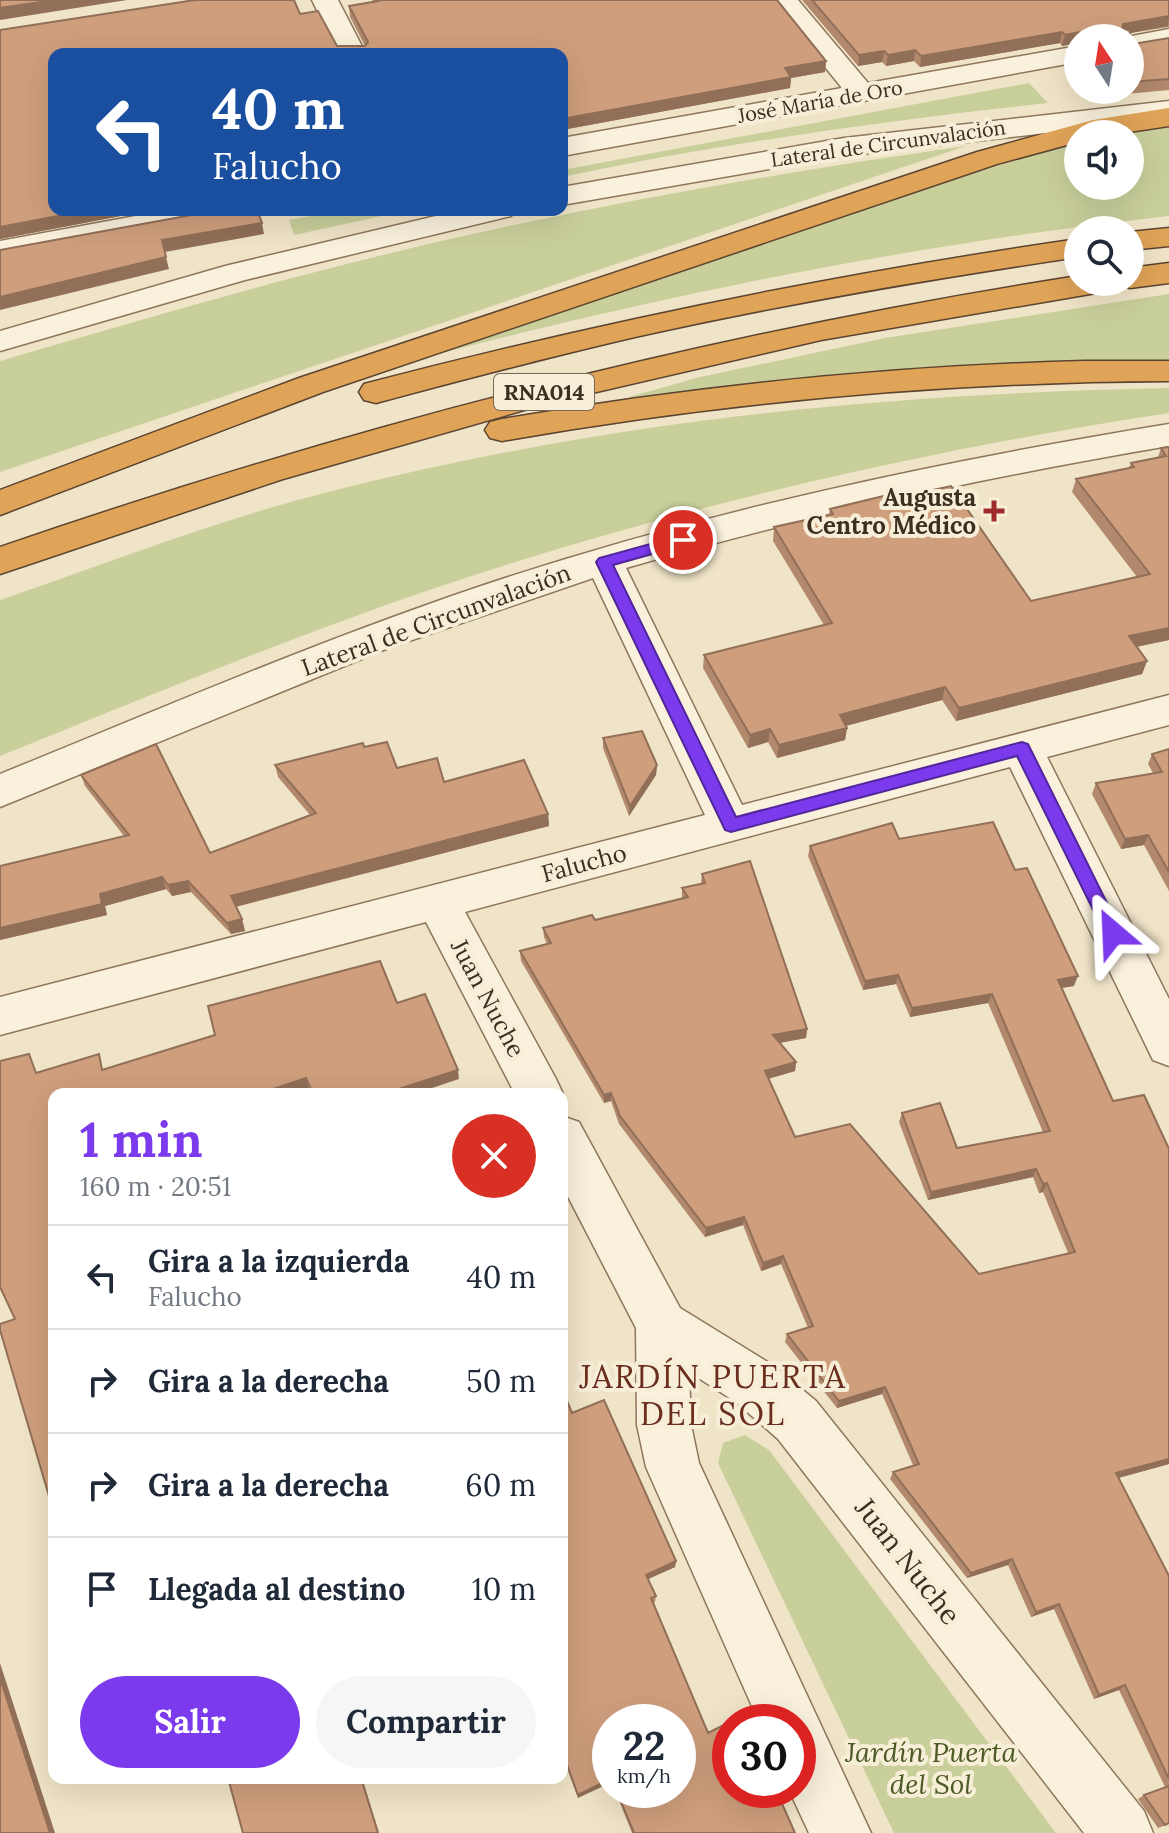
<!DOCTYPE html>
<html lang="es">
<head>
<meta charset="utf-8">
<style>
	:root { --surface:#fff; --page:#f6f6f7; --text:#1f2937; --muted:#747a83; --line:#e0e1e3; --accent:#7c3aed }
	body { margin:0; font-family:Lora,serif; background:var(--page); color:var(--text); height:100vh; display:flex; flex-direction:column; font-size:30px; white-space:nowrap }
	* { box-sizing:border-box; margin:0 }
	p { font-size:26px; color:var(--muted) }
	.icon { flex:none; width:44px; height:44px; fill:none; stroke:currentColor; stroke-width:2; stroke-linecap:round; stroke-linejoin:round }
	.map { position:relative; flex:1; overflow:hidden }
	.sheet { position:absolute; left:48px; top:1088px; width:520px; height:696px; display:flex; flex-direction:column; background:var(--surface); border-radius:16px; box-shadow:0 8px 32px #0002 }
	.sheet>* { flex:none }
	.top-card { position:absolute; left:48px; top:48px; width:520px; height:168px; border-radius:16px; box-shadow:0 8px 32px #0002; background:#1a4fa0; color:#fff; overflow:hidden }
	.needle { width:52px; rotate:348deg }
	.fabs { position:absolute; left:1064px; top:24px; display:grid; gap:16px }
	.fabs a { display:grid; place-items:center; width:80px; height:80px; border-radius:50%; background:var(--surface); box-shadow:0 8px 32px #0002; font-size:40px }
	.speed { position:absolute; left:592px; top:1704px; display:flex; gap:16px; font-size:40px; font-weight:700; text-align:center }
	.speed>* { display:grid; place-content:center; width:104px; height:104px; border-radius:50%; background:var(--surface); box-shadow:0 8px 32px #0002; line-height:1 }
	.speed small { font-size:20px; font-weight:400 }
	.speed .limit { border:12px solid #d22; background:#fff; color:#111 }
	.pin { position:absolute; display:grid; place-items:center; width:68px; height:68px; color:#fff; margin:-34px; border:4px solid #fff; border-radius:50%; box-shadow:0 2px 8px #0007 }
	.me { position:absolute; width:88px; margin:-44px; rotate:334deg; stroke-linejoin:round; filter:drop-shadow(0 0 6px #0008) }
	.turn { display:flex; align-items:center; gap:28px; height:168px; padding:0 32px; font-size:36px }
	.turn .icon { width:104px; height:104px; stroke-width:2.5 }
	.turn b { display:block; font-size:56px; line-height:68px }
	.round { display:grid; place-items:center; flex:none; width:84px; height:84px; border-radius:42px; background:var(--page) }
	.head { display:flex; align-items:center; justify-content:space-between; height:136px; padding:0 32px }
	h1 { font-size:48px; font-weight:700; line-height:60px; color:var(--accent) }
	.cta { display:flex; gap:16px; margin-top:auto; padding:16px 32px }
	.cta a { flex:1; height:92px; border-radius:48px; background:var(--accent); color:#fff; font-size:32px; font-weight:700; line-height:92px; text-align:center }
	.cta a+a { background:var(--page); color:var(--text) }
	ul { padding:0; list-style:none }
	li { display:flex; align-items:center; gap:24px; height:104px; padding:0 32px; border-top:2px solid var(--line) }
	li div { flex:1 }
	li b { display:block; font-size:30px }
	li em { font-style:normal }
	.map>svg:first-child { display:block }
</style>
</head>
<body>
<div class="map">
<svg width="1169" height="1833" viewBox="0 0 1169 1833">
	<rect width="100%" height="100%" fill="#f0e4c8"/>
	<path fill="#c9cf9b" d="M 1029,83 L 1048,103 C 885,121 722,143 562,177 L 562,170 Z
		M 1169,127 L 1169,216 C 924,243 681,291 442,353 L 911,193 L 1067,144 L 1078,142 L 1078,186 L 1130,186 L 1130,134 L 1119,134 Z
		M 966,146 L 0,472 L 0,361 C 145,318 290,276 437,242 C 612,202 789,171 966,146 Z
		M 344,210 L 409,210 L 294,235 L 289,220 Z
		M 1169,294 L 1169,363 L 932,369 L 789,380 L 633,399 L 629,397 L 700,377 L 885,338 Z
		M 1169,388 L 1169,413 C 921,451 673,508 435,588 C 288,638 144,698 0,756 L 0,600 C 110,562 220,519 332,491 C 613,420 881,394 1169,388 Z
		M 745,1435 L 769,1450 L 1056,1833 L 894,1833 L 718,1463 L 723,1443 Z"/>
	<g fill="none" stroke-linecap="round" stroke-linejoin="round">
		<g stroke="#8d765c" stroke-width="3">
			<path id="minor" d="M 312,0 L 338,0 L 366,54 L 338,54 Z
				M 771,0 L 798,0 L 868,83 L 1078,46 L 1078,62 L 562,156 L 562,138 L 842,88 Z
				M 1169,29 L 1169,45 L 1130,52 L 1130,38 L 1121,38 Z
				M 1169,101 L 1169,119 L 844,156 L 562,205 L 562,187 L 844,138 Z
				M 168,210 L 233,210 L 229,216 L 218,219 L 0,259 L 0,241 Z
				M 461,210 L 515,210 L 511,216 L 245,280 L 0,351 L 0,331 L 225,266 Z
				M 1169,424 L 1169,446 C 986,477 804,516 626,568 L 742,805 L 1169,695 L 1169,725 L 1047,757 L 1169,999 L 1169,1066 L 1153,1060 L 1010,767 L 465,912 L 556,1079 L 563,1094 L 562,1095 L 515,1094 L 426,922 L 0,1035 L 0,997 L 705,815 L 593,578 L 386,649 L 0,807 L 0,774 C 160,709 318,641 481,586 C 705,511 937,462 1169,424 Z
				M 562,1116 L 579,1122 L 680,1308 L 774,1366 L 816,1401 L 1144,1811 L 1153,1833 L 1084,1833 L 778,1439 L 736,1402 L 689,1372 L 691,1425 L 699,1463 L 871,1833 L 809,1833 L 789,1790 L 798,1790 L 798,1722 L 759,1722 L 646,1467 L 637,1425 L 636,1328 L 562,1185 Z"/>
		</g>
		<g stroke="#5b4430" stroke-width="3">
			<path id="highway" d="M 1169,108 L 1169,126 L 1116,134 L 1078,134 L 1078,142 L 997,164 L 323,392 L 0,515 L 0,490 L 299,378 L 977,152 L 1093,120 Z
				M 1169,228 L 1169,246 L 1130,250 L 1130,232 Z
				M 1078,239 L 1078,257 C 930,279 782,304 635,337 C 548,357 462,380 376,403 L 364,400 L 359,392 L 364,384 C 600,322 837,274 1078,239 Z
				M 1169,263 L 1169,283 L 1130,288 L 1117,283 L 1113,289 L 1102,292 L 821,340 L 549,403 L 283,479 L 0,574 L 0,547 C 355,425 707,334 1078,276 L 1078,282 L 1130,282 L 1130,268 Z
				M 1085,361 L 1169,361 L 1169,381 C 944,382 723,402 502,441 L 490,438 L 485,430 L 490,422 L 502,419 C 696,386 889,366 1085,361 Z"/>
		</g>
		<use href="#minor" fill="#faf1dc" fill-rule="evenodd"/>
		<use href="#highway" fill="#e0a458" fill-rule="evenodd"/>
	</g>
	<path fill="#b2896c" d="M 195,0 L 294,0 L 300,14 L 318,11 L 337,46 L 365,46 L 350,17 L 349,6 L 373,2 L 372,0 L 777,0 L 826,61 L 825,72 L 791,78 L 790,88 L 562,130 L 562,54 L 54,54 L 54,210 L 152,210 L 0,239 L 0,30 Z
		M 802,0 L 1169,0 L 1169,27 L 1130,33 L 1130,38 L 1078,38 L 1078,43 L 1062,46 L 1060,43 L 920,67 L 914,61 L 886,66 L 882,62 L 858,66 Z
		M 1169,38 L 1169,90 L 1115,95 L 1110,90 L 1130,90 L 1130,41 L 1133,44 Z
		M 1169,447 L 1169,640 L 1137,647 L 1147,661 L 1142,674 L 956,721 L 942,700 L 846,726 L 847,728 L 845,740 L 777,758 L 768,742 L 748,748 L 703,668 L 704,655 L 824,625 L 773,541 L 774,527 L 829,514 L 830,509 L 890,499 L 1031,601 L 1137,577 L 1072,492 L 1076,479 L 1129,468 L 1131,463 L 1158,457 L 1161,448 Z
		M 603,738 L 657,765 L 656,775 L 629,816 L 603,748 Z
		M 364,747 L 397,768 L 548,814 L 549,826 L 236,907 L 242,919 L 245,931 L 231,934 L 191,892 L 172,896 L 166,889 L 105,906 L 107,915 L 0,940 L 0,866 L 124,836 L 85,786 L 81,775 L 210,853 L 310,815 L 278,777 L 275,765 Z
		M 1169,749 L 1169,891 L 1144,845 L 1121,849 L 1092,794 L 1096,783 L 1153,773 L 1148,764 L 1152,754 Z
		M 899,839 L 1015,870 L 1074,986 L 1062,988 L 1113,1101 L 1169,1149 L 1169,1464 L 1118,1478 L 1169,1576 L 1169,1824 L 1158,1828 L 1138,1799 L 1144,1795 L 1165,1787 L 1119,1690 L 1094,1699 L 1054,1609 L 1031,1617 L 1008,1565 L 967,1578 L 890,1479 L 893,1472 L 913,1465 L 882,1394 L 837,1408 L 785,1342 L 787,1334 L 808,1328 L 781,1264 L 761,1271 L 743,1225 L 705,1237 L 619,1124 L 611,1101 L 604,1103 L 521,961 L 520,951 L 547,944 L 544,937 L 543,928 L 595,920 L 682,899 L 682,888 L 701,884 L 702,874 L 807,1029 L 806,1038 L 780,1043 L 796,1062 L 795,1071 L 768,1079 L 795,1137 L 979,1274 L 1068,1253 L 1043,1192 L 1039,1193 L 1033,1177 L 928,1200 L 899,1122 L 902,1113 L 957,1148 L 1043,1132 L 988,1003 L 910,1017 L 896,984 L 863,990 L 808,856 L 810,846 Z
		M 562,1389 L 572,1413 L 676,1561 L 675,1567 L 648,1579 L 656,1596 L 655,1602 L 653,1603 L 708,1733 L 795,1833 L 632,1833 L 615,1790 L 678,1790 L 678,1722 L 578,1798 L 562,1755 Z"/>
	<path fill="#916f58" d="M 54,0 L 127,0 L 0,20 L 0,8 Z
		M 1169,16 L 1168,26 L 1120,35 L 1123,24 Z
		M 1062,32 L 1060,43 L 920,67 L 921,56 Z
		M 1080,32 L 1077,43 L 1062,46 L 1065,35 Z
		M 915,50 L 914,61 L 886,66 L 888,55 Z
		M 884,51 L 882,62 L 858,66 L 859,55 Z
		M 826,61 L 825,72 L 791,78 L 790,88 L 562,130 L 562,119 L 785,68 Z
		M 89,210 L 152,210 L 0,239 L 0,227 Z
		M 262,223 L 264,234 L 165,252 L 162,240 Z
		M 166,257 L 169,269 L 0,310 L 0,297 Z
		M 1169,628 L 1169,640 L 1124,649 L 1129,636 Z
		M 1147,661 L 1142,674 L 956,721 L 959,708 Z
		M 945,687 L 942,700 L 838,728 L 840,715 Z
		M 847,728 L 845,740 L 777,758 L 779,745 Z
		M 770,729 L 768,742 L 748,748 L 750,735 Z
		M 657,765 L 656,775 L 629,816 L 630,806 Z
		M 548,814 L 549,826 L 234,907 L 231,896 Z
		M 1148,835 L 1144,845 L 1121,849 L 1125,839 Z
		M 162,877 L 166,889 L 105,906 L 107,915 L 0,940 L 0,928 L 100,894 Z
		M 188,881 L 191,892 L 172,896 L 168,885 Z
		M 242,919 L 245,931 L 231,934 L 227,923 Z
		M 898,975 L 896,984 L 863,990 L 865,981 Z
		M 1078,976 L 1074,986 L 1054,989 L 1058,980 Z
		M 992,994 L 988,1003 L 910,1017 L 912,1008 Z
		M 807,1029 L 806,1038 L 772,1044 L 773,1035 Z
		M 796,1062 L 795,1071 L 764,1080 L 765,1071 Z
		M 458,1070 L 459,1079 L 414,1094 L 383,1094 Z
		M 306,1078 L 309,1088 L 289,1094 L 258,1094 Z
		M 611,1093 L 611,1101 L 604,1103 L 604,1095 Z
		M 1036,1169 L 1033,1177 L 928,1200 L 931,1192 Z
		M 1047,1183 L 1043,1192 L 1039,1193 L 1043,1184 Z
		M 744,1217 L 743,1225 L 705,1237 L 706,1228 Z
		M 783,1256 L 781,1264 L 761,1271 L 763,1263 Z
		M 885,1387 L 882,1394 L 837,1408 L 839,1401 Z
		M 1169,1459 L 1169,1464 L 1111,1480 L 1116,1473 Z
		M 1012,1559 L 1008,1565 L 967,1578 L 971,1573 Z
		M 676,1561 L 675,1567 L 646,1580 L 646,1575 Z
		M 1059,1604 L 1054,1609 L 1031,1617 L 1036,1612 Z
		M 0,1663 L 55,1833 L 50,1833 L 0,1678 Z
		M 1125,1685 L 1119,1690 L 1094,1699 L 1099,1695 Z
		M 361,1778 L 362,1778 L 379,1833 L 378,1833 Z
		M 610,1779 L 610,1783 L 578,1798 L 578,1795 Z"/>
	<path fill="#cf9f7d" stroke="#916f58" stroke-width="2" d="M 0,0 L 54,0 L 0,8 Z
		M 195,0 L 294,0 L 300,14 L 318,11 L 337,46 L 365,46 L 368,42 L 349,6 L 378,1 L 377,0 L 777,0 L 826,61 L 785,68 L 791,77 L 562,119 L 562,54 L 54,54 L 54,210 L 89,210 L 0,227 L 0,30 Z
		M 812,0 L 1169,0 L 1169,16 L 1123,24 L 1122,29 L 1130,30 L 1130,38 L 1084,38 L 1084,35 L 1080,32 L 1065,35 L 1062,32 L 921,56 L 915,50 L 888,55 L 884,51 L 859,55 Z
		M 1169,38 L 1169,79 L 1130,82 L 1130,41 L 1133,44 Z
		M 219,210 L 257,210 L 262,223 L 162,240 L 166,257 L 0,297 L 0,250 Z
		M 1169,447 L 1169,628 L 1129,636 L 1147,661 L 959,708 L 945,687 L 840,715 L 847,728 L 779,745 L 770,729 L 750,735 L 704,655 L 832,623 L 774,527 L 833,514 L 830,509 L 888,495 L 890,499 L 951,486 L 1031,601 L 1150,574 L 1076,479 L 1134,467 L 1131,463 L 1166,456 L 1161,448 Z
		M 642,731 L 657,765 L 630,806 L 603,738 Z
		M 387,742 L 397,768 L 437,758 L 444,782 L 524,760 L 548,814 L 231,896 L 242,919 L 227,923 L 188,881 L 168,885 L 162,877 L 100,894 L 102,904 L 0,928 L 0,866 L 129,835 L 81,775 L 156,744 L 210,853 L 316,813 L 275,765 L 363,743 L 364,747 Z
		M 1169,749 L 1169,872 L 1148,835 L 1125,839 L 1096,783 L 1162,772 L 1152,754 Z
		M 993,822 L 1015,870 L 1027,868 L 1078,976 L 1058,980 L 1113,1101 L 1144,1095 L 1169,1149 L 1169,1459 L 1116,1473 L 1169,1576 L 1169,1779 L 1125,1685 L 1099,1695 L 1059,1604 L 1036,1612 L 1012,1559 L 971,1573 L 893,1472 L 919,1464 L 885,1387 L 839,1401 L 787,1334 L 813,1326 L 783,1256 L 763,1263 L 744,1217 L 706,1228 L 620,1116 L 611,1093 L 604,1095 L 520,951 L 551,943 L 543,928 L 592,915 L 595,920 L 688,897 L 682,888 L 705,883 L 702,874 L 750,861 L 807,1029 L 773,1035 L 796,1062 L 765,1071 L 795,1137 L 850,1124 L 979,1274 L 1075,1252 L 1047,1183 L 1043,1184 L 1036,1169 L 931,1192 L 902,1113 L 940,1103 L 957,1148 L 1050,1131 L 992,994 L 912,1008 L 898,975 L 865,981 L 810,846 L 892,823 L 899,839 Z
		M 380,961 L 397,1003 L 425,994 L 458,1070 L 383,1094 L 313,1094 L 306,1078 L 258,1094 L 54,1094 L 54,1513 L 0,1330 L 0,1324 L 15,1319 L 0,1287 L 0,1061 L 29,1054 L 36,1073 L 99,1054 L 102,1070 L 215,1035 L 208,1006 Z
		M 562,1389 L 572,1413 L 604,1400 L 676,1561 L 646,1575 L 656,1596 L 651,1598 L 708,1733 L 744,1715 L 746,1722 L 730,1722 L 730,1790 L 776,1790 L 795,1833 L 634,1833 L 616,1790 L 678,1790 L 678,1722 L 610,1722 L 610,1779 L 578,1795 L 562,1751 Z
		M 0,1678 L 50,1833 L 0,1833 Z
		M 228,1778 L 361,1778 L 378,1833 L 243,1833 Z
		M 1169,1786 L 1169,1823 L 1165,1825 L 1144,1795 Z"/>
	<path fill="#7c3aed" stroke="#51269a" stroke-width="2" d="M 683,535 L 688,537 L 688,544 L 613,565 L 736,817 L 1022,742 L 1028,744 L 1122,933 L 1120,938 L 1107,938 L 1017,756 L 731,832 L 725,830 L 596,562 L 599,558 Z"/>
	<path fill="#9e2a2b" stroke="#f7eed8" stroke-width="3" d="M990 499h8v8h8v8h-8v8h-8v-8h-8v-8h8z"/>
	<g text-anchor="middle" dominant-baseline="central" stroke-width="8" stroke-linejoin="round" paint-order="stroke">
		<g font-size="20" fill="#3d2e20" stroke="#f7eed8">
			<text transform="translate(820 101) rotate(-10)">José María de Oro</text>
			<text transform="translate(888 143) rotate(-8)">Lateral de Circunvalación</text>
		</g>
		<rect fill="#f7eed8" stroke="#756857" stroke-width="2" x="494" y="374" width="100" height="36" rx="6"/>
		<g font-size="22" font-weight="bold" fill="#3d2e20">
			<text x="544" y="392">RNA014</text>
		</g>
		<g font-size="24" font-weight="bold" fill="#3d2e20" stroke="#f7eed8" text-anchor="end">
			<text x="976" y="497">Augusta<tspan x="976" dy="28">Centro Médico</tspan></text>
		</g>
		<g font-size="24" fill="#3d2e20" stroke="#f7eed8">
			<text transform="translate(436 620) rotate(-20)">Lateral de Circunvalación</text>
			<text transform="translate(584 863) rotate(-15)">Falucho</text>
			<text transform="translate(488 998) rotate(62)">Juan Nuche</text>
		</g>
		<g font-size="28" fill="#3d2e20" stroke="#f7eed8">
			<text transform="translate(908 1561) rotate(52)">Juan Nuche</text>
		</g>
		<g font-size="28" font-style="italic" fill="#4d5a26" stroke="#f7eed8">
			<text x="931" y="1752">Jardín Puerta<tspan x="931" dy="32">del Sol</tspan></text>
		</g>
		<g font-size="32" letter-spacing="2" fill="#6b2e1e" stroke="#f7eed8">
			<text x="713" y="1376">JARDÍN PUERTA<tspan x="713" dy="37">DEL SOL</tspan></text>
		</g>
	</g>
</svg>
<div class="fabs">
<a><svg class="needle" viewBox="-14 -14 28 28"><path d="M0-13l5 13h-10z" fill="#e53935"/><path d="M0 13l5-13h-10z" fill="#747a83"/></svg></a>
<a><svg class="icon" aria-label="sound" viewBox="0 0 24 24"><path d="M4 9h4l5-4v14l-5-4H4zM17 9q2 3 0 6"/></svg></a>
<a><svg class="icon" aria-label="search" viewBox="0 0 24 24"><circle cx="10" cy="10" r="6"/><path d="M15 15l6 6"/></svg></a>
</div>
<div class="speed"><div>22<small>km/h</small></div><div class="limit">30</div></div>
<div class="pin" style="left:683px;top:540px;background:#d93025"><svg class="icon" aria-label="arrive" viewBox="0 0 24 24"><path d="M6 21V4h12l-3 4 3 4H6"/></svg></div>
<svg class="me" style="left:1113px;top:933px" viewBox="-20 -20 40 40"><path d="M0-17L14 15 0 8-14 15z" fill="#7c3aed" stroke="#fff" stroke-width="4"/></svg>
<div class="top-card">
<div class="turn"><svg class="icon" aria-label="left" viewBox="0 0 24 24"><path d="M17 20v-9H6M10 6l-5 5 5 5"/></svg><div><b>40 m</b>Falucho</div></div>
</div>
<section class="sheet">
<div class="head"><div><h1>1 min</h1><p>160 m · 20:51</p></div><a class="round" style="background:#d93025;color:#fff"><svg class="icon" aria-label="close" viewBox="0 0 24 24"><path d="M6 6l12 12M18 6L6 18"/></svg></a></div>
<ul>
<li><svg class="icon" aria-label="left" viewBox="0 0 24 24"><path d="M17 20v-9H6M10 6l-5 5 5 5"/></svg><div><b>Gira a la izquierda</b><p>Falucho</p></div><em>40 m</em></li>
<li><svg class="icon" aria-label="right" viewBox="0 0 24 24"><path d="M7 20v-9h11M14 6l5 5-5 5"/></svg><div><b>Gira a la derecha</b></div><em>50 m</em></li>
<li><svg class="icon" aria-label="right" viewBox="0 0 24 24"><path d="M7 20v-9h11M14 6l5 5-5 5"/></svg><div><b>Gira a la derecha</b></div><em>60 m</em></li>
<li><svg class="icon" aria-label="arrive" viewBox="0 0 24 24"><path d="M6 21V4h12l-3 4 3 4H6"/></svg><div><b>Llegada al destino</b></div><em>10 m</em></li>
</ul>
<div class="cta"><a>Salir</a><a>Compartir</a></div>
</section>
</div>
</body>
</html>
